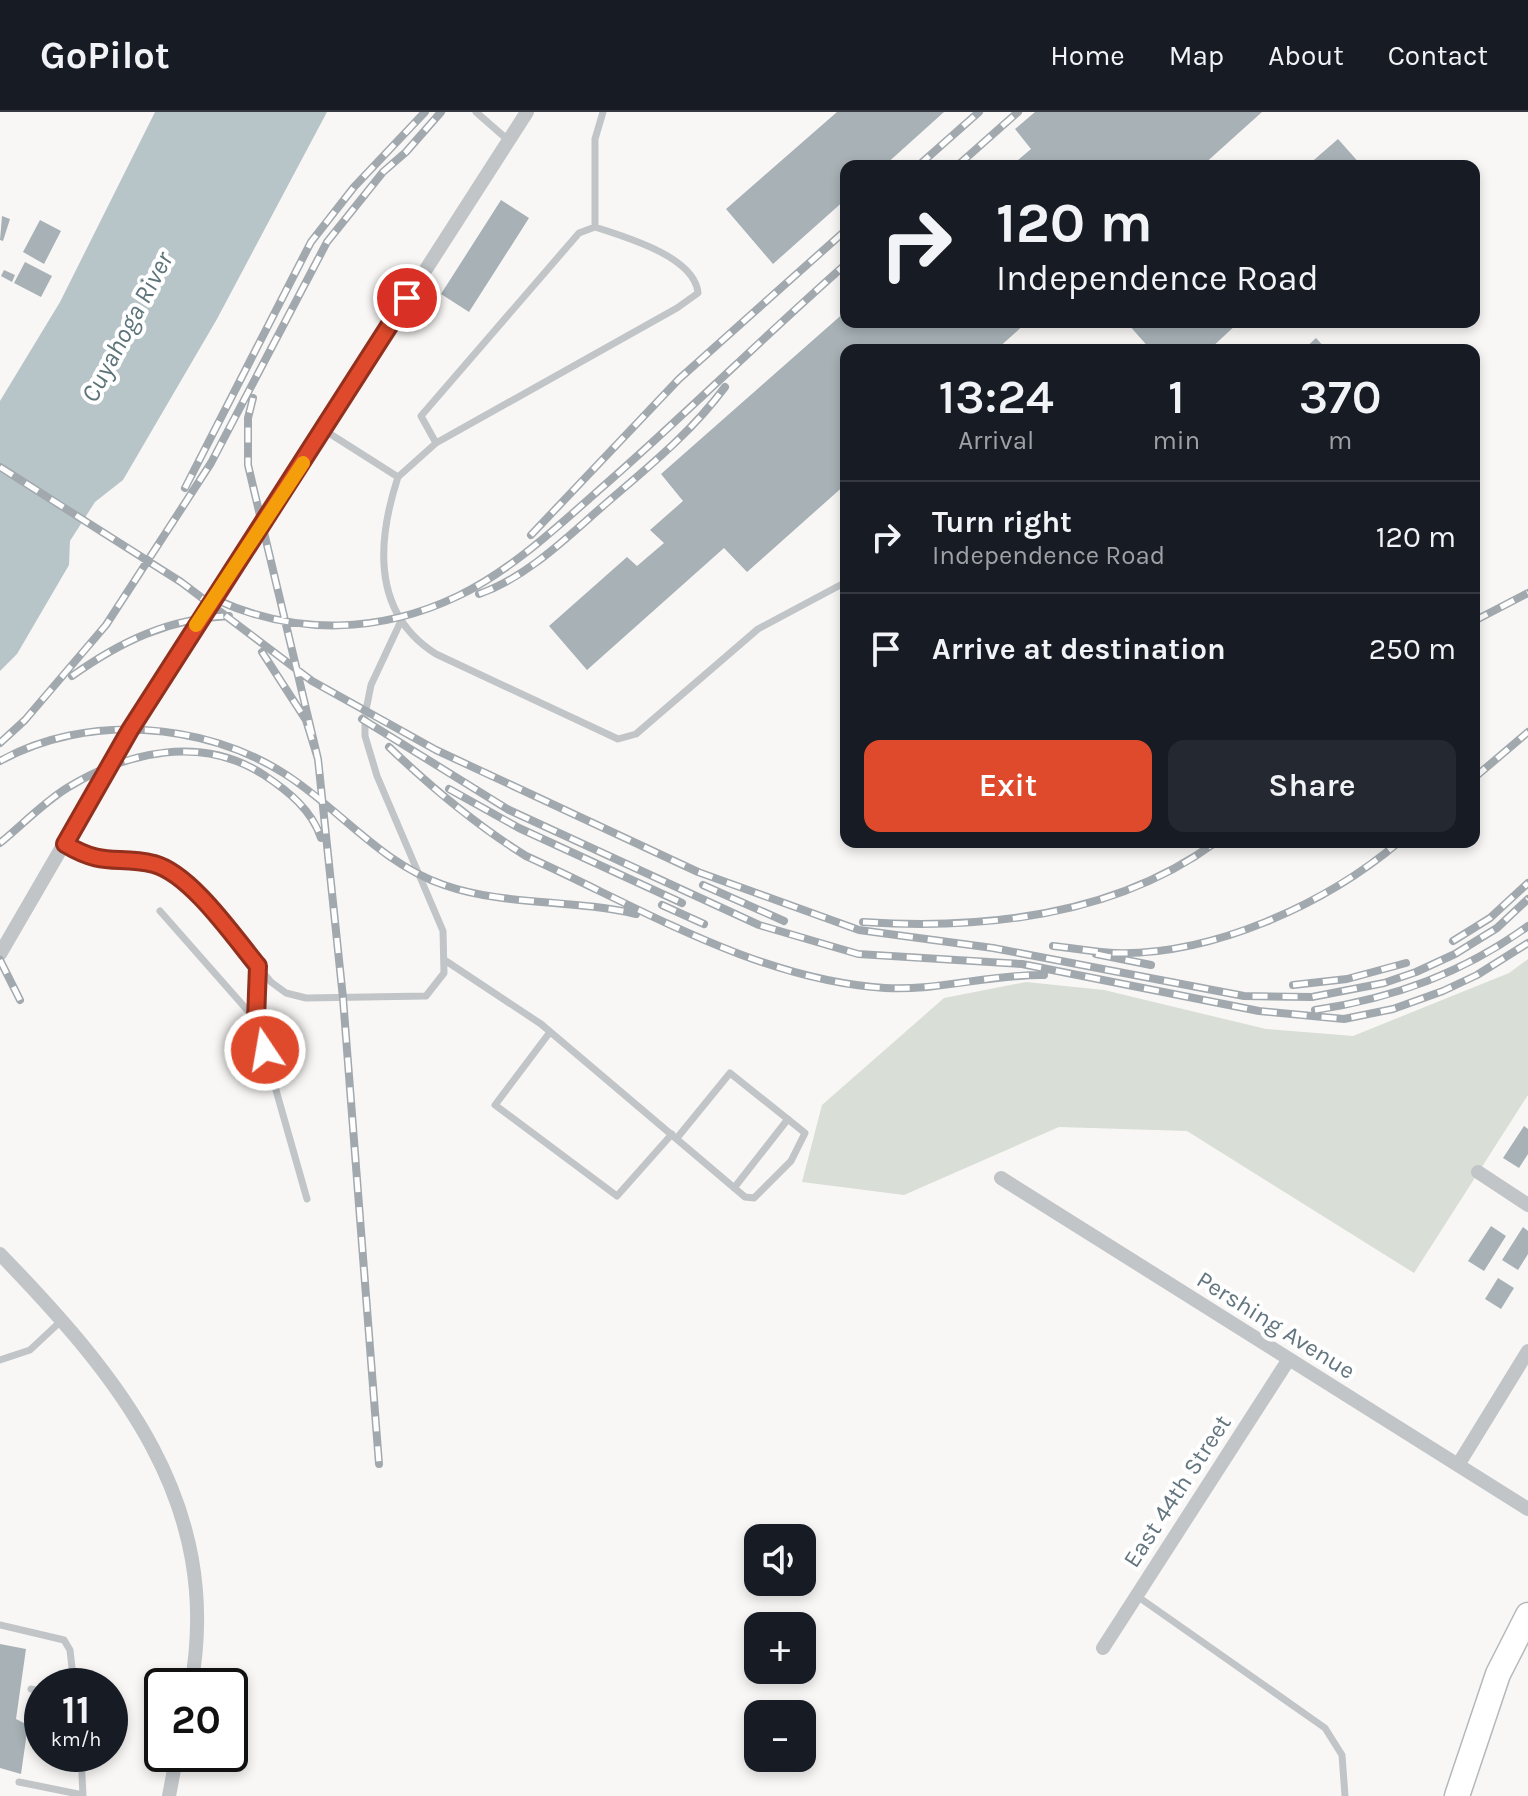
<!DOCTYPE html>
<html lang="en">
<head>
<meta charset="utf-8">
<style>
	:root { --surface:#171b24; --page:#242831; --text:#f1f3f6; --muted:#9ea1a6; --line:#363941; --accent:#e04a2c }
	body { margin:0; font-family:Karla,sans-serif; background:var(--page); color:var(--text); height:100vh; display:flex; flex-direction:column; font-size:30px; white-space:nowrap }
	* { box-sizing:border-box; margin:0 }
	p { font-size:26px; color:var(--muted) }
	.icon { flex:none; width:44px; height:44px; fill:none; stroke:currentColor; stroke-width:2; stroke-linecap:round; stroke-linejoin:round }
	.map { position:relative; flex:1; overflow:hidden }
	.details { position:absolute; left:840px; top:232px; width:640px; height:504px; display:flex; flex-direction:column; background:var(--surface); border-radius:16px; box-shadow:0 4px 12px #0003 }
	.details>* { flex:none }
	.guide { position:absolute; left:840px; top:48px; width:640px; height:168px; border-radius:16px; box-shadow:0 4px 12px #0003; background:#171b24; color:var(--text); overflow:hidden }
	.fabs { position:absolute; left:744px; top:1412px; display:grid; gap:16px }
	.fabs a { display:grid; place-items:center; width:72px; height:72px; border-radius:16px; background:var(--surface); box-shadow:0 4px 12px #0003; font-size:40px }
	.speed { position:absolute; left:24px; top:1556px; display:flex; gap:16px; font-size:40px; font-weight:700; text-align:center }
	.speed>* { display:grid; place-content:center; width:104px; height:104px; border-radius:50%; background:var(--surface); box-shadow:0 4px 12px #0003; line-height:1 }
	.speed small { font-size:20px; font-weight:400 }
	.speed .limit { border:4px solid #111; border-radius:12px; background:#fff; color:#111 }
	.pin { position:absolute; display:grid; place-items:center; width:68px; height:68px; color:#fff; margin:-34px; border:4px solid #fff; border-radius:50%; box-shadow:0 2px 8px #0007 }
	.me { position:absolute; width:88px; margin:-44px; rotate:348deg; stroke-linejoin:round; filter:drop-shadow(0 0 6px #0008) }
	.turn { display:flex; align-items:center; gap:28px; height:168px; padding:0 24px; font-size:36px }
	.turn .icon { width:104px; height:104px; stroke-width:2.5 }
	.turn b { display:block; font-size:56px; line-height:68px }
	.eta { display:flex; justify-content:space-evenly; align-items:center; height:136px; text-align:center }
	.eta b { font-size:48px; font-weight:600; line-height:56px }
	.action { display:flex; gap:16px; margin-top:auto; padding:16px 24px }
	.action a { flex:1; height:92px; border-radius:16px; background:var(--accent); color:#fff; font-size:32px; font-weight:600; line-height:92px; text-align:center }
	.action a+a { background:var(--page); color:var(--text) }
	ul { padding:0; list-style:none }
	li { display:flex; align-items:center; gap:24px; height:112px; padding:0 24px; border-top:2px solid var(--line) }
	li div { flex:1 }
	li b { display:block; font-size:30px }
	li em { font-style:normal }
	header { display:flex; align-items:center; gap:48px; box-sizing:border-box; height:112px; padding:0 40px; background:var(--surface); border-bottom:2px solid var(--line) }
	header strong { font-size:38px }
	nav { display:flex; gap:44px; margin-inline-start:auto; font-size:28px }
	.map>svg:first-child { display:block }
</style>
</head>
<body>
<header>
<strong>GoPilot</strong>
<nav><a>Home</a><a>Map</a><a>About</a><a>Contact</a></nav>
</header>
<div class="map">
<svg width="1528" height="1684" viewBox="0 0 1528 1684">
	<rect width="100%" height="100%" fill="#f8f7f5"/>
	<path fill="#d9ded6" d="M 1528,847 L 1528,983 L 1414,1161 L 1187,1019 L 1059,1015 L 904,1083 L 802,1070 L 822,993 L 944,886 L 1026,870 L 1104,878 L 1266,917 L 1353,924 L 1509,861 Z"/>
	<path fill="#b8c5c8" d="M 155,0 L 327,0 L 217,207 L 123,368 L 95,390 L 70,429 L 69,453 L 17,542 L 0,559 L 0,289 L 60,190 Z"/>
	<path fill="#a7b1b6" d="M 837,0 L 944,0 L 884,54 L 846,54 L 846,87 L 773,152 L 726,97 Z
		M 1035,0 L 1262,0 L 1202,54 L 1011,54 L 1031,37 L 1015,17 Z
		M 1338,27 L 1362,54 L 1307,54 Z
		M 501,88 L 529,106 L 469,200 L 441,182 Z
		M 2,104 L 10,107 L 3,129 L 0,128 Z
		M 40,108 L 61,119 L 44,152 L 23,140 Z
		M 25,150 L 52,164 L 41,185 L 14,171 Z
		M 4,158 L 15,163 L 12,170 L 1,164 Z
		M 846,199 L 846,210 L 1027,210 L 996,238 L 846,238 L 846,372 L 747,460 L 724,436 L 587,558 L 549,514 L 627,445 L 637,454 L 664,431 L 650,418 L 683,389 L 661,362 Z
		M 1130,210 L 1239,210 L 1209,238 L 1151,238 L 1128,212 Z
		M 1316,226 L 1327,238 L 1303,238 Z
		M 1524,1014 L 1528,1017 L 1528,1042 L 1519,1056 L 1503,1046 Z
		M 1491,1114 L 1506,1124 L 1484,1159 L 1468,1149 Z
		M 1523,1115 L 1528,1119 L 1528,1142 L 1518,1158 L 1502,1148 Z
		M 1498,1166 L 1514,1176 L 1501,1197 L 1485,1187 Z
		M 0,1532 L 26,1537 L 16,1607 L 28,1613 L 21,1662 L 0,1656 Z"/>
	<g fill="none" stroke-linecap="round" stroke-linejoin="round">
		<g stroke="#b4b8bb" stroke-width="27">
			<path id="motorway" d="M 1457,1684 L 1498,1562 L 1528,1503"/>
		</g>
		<path stroke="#c1c5c8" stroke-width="7" d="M 476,0 L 508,28
			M 595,115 L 595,27 L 603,0
			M 324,318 L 398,365 C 377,429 371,501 436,542 L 618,627 L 636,622 L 758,517 L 846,470
			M 398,365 L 436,331 L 677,196 L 698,181 C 695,145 626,125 595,115 L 579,121 L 421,304 L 436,331
			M 65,732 L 101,749 L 151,751 L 173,762 L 206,793 L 271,870 L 286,881 L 306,886 L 426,884 L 444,861 L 443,819 L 377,664 L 365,624 L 365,603 L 371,573 L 400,511
			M 160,799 L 256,908
			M 446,849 L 541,912 L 745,1085 L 754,1086 L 791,1049 L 805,1021 L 730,961 L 677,1026
			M 258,854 L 256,908 L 307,1087
			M 550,920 L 495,993 L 617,1084 L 672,1022
			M 734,1076 L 788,1007
			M 0,1248 L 30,1238 L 61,1209
			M 1137,1484 L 1325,1616 L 1342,1643 L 1345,1684
			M 0,1513 L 64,1528 L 70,1538 L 74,1574
			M 31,1577 L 42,1580
			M 35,1618 L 42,1619
			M 81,1642 L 83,1684
			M 19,1670 L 83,1683"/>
		<path stroke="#c1c5c8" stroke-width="14" d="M 0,842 L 130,618 L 527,0
			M 1478,1060 L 1528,1093
			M 1001,1066 L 1528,1397
			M 0,1142 C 119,1265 224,1391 191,1574
			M 1458,1353 L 1528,1239
			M 1103,1536 L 1289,1247
			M 169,1684 L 177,1642"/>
		<use href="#motorway" stroke="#fff" stroke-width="24"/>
		<g stroke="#a2a9ae" stroke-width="8">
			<path id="rail" d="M 918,54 L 979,0
				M 957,54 L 1018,0
				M 253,286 L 248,306 L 248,353 L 318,647 L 306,608 L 262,540
				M 0,355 L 181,470 L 312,569 L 436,638 L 698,760 L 859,818 L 993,836 L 1244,884 L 1312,885 L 1384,871 L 1416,860 L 1455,842 L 1497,816 L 1528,787
				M 185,376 L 311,130 L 354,75 L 425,0
				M 531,423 L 679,267 L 846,118
				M 479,482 C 527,465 565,427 603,394 C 647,356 690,322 725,275
				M 217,488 C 296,524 381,521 458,484 C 510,459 556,416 599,378 C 683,305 762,226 846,152
				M 1474,509 L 1528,481
				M 72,564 C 120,530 169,506 229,504
				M 362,607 L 509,698 L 759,813 L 858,842 L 1022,852 L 1259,899 L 1344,907 L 1393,897 L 1443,879 L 1477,863 L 1528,831
				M 0,631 L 25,608 L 106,513 L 211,351 L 327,130 L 383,60 L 406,40 L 441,0
				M 389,635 C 432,676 476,713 526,744 C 641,796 758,868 885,876 C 938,879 991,862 1044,863
				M 318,647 L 343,886 L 379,1352
				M 0,649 C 86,601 204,610 285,662 C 340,697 380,751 444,773 C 504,794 573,787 636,802
				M 1474,666 L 1528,620
				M 449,677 L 519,716 L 682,791
				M 0,731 C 22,713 43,691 67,676 C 127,639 202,623 264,663 C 288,679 312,698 321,726
				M 703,773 L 784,809
				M 662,793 L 704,812
				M 863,810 C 985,818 1115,804 1216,730
				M 1453,829 L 1490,806 L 1528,771
				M 1053,834 C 1073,836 1094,840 1114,841 C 1212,844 1326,792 1399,730
				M 1096,842 L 1151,853
				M 0,848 L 20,888
				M 1293,873 L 1347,867 L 1406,851
				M 1315,898 C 1394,886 1463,861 1528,814"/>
		</g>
		<use href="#rail" stroke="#fff" stroke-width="5" stroke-dasharray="15" stroke-linecap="butt"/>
	</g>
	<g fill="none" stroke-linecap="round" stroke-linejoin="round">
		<g stroke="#92301d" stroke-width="20">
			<path id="route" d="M 265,938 L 256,908 L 258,854 C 234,825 191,762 154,752 C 116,743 105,756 65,732 L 130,618 L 407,186"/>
		</g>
		<use href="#route" stroke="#e04a2c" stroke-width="14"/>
		<path stroke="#f59e0b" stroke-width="14" d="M 196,513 L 303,351"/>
	</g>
	<g text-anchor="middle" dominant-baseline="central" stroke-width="8" stroke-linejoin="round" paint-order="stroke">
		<g font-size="24" fill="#63757f" stroke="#fff">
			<text transform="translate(1276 1213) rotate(32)">Pershing Avenue</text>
			<text transform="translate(1177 1379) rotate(-57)">East 44th Street</text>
		</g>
		<g font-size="26" font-style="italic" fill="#5e747a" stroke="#fff">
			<text transform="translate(127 215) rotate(-62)">Cuyahoga River</text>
		</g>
	</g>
</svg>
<div class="fabs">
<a><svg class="icon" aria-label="sound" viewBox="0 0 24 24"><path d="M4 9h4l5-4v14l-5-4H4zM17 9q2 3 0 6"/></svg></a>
<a>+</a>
<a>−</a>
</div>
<div class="speed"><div>11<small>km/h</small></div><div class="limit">20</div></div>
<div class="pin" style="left:407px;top:186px;background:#d93025"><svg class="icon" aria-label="arrive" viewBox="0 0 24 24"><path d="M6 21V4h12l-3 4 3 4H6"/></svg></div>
<svg class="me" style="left:265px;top:938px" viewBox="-20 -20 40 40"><circle r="17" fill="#e04a2c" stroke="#fff" stroke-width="3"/><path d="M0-11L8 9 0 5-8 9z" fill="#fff"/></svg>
<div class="guide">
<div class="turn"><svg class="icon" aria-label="right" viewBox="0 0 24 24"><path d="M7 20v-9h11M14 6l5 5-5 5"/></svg><div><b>120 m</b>Independence Road</div></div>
</div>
<section class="details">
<div class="eta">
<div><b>13:24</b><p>Arrival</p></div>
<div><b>1</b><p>min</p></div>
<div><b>370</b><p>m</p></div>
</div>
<ul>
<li><svg class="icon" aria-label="right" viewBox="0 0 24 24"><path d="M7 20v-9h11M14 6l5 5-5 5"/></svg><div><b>Turn right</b><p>Independence Road</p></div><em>120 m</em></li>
<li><svg class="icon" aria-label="arrive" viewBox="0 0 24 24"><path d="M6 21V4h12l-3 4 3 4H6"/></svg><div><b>Arrive at destination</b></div><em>250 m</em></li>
</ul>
<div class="action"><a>Exit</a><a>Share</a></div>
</section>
</div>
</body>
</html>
